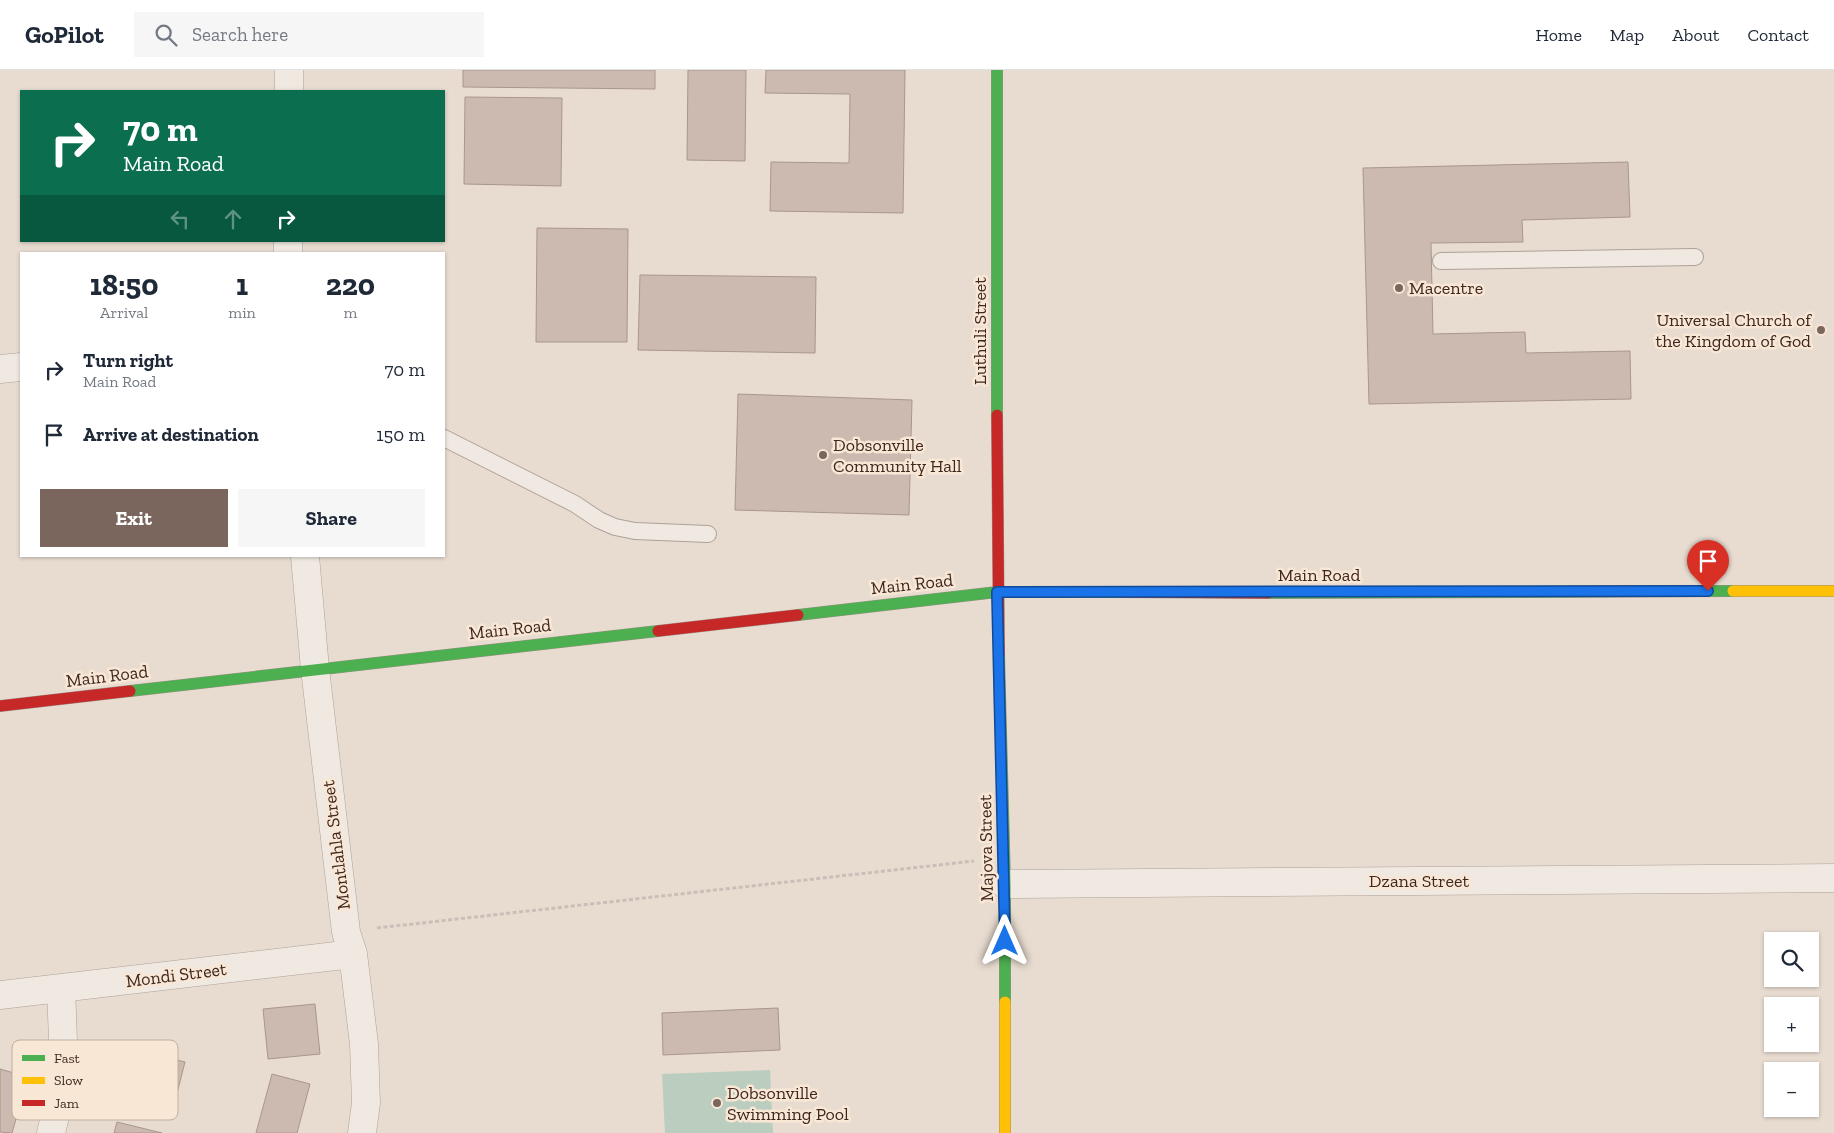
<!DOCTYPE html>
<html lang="en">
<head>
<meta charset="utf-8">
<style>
	:root { --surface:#fff; --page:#f6f6f7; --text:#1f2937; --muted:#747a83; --line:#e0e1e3; --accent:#7a665c }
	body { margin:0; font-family:"Zilla Slab",serif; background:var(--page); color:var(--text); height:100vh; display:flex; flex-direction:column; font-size:19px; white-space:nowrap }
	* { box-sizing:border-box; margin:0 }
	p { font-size:16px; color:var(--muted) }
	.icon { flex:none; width:28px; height:28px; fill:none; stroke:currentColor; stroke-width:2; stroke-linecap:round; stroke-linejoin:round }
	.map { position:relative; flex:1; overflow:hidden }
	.drawer { position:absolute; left:20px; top:182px; width:425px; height:305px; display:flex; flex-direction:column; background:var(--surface); border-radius:0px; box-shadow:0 1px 4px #0004 }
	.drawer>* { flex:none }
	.top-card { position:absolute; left:20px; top:20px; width:425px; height:152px; border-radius:0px; box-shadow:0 1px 4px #0004; background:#0b6e4f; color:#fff; overflow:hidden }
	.buttons { position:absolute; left:1764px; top:862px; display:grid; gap:10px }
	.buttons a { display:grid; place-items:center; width:55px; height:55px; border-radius:0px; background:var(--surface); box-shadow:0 1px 4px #0004; font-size:25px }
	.pin { position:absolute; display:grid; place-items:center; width:42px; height:42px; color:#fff; margin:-51px -21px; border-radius:50% 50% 50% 0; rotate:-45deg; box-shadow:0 0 5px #0007 }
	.pin .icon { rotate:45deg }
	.me { position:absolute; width:55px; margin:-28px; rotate:0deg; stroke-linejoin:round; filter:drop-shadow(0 0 4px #0008) }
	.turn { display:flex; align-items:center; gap:18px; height:105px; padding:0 20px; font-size:22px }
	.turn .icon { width:65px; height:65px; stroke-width:2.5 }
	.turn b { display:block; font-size:35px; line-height:42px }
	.lanes { display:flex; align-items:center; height:48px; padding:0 20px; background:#0003; justify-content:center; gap:25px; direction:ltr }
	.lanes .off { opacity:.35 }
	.eta { display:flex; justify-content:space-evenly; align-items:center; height:85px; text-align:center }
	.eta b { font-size:30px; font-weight:700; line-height:35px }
	.action { display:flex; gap:10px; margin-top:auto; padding:10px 20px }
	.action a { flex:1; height:58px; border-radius:0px; background:var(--accent); color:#fff; font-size:20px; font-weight:700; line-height:58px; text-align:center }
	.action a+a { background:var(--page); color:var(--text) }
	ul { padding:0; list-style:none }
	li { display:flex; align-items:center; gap:15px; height:65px; padding:0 20px }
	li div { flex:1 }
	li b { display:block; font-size:19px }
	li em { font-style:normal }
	header { display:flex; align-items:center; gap:30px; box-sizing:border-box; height:70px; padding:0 25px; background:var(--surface); border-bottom:1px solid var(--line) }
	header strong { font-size:24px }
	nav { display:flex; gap:28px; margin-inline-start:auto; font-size:18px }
	.search { width:350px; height:45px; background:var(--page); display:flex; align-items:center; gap:12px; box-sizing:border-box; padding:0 18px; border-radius:0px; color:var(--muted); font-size:19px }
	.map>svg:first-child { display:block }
</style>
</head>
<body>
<header>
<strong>GoPilot</strong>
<div class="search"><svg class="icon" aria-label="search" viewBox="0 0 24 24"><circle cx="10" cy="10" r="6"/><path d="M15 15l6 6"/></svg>Search here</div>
<nav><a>Home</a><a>Map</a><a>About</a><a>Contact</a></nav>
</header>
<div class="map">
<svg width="1834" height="1063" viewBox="0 0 1834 1063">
	<rect width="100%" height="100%" fill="#e8dcd0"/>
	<path fill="#bacdbe" d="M 770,1000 L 773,1063 L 665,1063 L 662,1004 Z"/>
	<path fill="#ccb9b0" stroke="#a9968e" d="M 463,0 L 655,0 L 655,19 L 463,17 Z
		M 688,0 L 746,0 L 745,91 L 687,90 Z
		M 766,0 L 905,0 L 903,143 L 770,141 L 771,92 L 849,93 L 850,24 L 765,23 Z
		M 465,27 L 562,28 L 561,116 L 464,114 Z
		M 1628,92 L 1630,147 L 1522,150 L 1523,172 L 1431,173 L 1433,264 L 1525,262 L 1526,283 L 1630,281 L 1631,329 L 1369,334 L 1363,98 Z
		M 537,158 L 628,159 L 627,272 L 536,272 Z
		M 640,205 L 816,207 L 815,283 L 638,280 Z
		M 738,324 L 912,330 L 909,445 L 735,440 Z
		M 315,934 L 320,984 L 268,989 L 263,939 Z
		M 778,938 L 780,980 L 663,985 L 662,943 Z
		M 143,982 L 185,992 L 173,1039 L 132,1029 Z
		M 0,999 L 28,1007 L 12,1063 L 0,1062 Z
		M 272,1004 L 310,1014 L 297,1063 L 256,1063 Z
		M 117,1052 L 162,1063 L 114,1063 Z"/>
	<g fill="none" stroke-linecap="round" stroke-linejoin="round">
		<g stroke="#aea198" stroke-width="18">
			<path id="lane" d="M 1441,191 L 1695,187
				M 444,368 L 575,434 L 599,450 L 615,457 L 635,461 L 708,464"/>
		</g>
		<g stroke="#aea198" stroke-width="29">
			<path id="street" d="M 289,21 L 289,0
				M 288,184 L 288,171
				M 0,299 L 21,297
				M 305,486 L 315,599 L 346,862 L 353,884 L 364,974 L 366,1033 L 362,1063
				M 1005,814 L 1834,808
				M 0,925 L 353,884
				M 51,1063 L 61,1021 L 64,997 L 61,918"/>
		</g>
		<g stroke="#9d9088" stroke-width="12">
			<path id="fast" d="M 997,0 L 997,345
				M 1268,523 L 1733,521
				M 798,545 L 997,522 L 1120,522
				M 999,585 L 1005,814 L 1005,932
				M 130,621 L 658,561"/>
		</g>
		<g stroke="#9d9088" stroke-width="12">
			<path id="slow" d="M 1733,521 L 1834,521
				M 1005,932 L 1005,1063"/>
		</g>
		<g stroke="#9d9088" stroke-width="12">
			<path id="jam" d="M 997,345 L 999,585
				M 1120,522 L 1268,523
				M 658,561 L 798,545
				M 0,636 L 130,621"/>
		</g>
		<path stroke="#c9bfb8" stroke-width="3" stroke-dasharray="4 2.5" stroke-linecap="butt" d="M 377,858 L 974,791"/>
		<use href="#lane" stroke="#f0e9e2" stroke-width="16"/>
		<use href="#street" stroke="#f0e9e2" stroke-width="28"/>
		<use href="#fast" stroke="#4caf50" stroke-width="11"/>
		<use href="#slow" stroke="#ffc107" stroke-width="11"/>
		<use href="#jam" stroke="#c62828" stroke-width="11"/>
	</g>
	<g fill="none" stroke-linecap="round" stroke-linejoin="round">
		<g stroke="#114b97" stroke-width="12">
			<path id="route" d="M 1005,871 L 997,522 L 1708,521"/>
		</g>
		<use href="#route" stroke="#1a73e8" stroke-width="9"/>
	</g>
	<g fill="#7a665c" stroke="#f9e7d6" stroke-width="2">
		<circle cx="1399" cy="218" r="5"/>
		<circle cx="1821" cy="260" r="5"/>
		<circle cx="823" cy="385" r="5"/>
		<circle cx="717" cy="1033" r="5"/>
	</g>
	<g text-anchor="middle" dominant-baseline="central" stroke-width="5" stroke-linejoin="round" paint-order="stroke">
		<g font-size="18" fill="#3f261e" stroke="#f9e7d6" text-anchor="start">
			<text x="1409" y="218">Macentre</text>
			<text x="1811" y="250" text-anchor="end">Universal Church of<tspan x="1811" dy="21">the Kingdom of God</tspan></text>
			<text x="833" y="375">Dobsonville<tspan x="833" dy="21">Community Hall</tspan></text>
			<text x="727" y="1023">Dobsonville<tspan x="727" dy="21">Swimming Pool</tspan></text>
		</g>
		<g font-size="18" fill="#3f261e" stroke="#f9e7d6">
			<text transform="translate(980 261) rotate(-90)">Luthuli Street</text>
			<text x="1319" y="505">Main Road</text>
			<text transform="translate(912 514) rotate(-6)">Main Road</text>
			<text transform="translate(510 559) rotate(-6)">Main Road</text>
			<text transform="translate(107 606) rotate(-7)">Main Road</text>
			<text transform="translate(336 775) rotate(-97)">Montlahla Street</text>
			<text transform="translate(986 778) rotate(-91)">Majova Street</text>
			<text x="1419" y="811">Dzana Street</text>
			<text transform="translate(176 905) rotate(-7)">Mondi Street</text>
		</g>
	</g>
	<rect x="12" y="970" width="166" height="80" rx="8" fill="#f9e7d6" stroke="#c1ad9f" stroke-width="1"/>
	<rect x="22" y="985" width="23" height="6" fill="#4caf50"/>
	<rect x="22" y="1007" width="23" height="7" fill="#ffc107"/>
	<rect x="22" y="1030" width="23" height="6" fill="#c62828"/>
	<g font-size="14" fill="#3f261e">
		<text x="54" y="993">Fast</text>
		<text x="54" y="1015">Slow</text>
		<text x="54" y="1038">Jam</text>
	</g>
</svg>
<div class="buttons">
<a><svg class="icon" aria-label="search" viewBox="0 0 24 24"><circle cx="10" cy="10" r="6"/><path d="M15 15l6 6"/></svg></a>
<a>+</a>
<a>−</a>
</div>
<div class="pin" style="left:1708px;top:521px;background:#d93025"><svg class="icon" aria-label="arrive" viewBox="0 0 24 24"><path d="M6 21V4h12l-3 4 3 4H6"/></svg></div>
<svg class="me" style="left:1005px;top:871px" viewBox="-20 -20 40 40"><path d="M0-17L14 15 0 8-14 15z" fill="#1a73e8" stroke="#fff" stroke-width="4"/></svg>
<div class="top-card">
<div class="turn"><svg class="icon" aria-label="right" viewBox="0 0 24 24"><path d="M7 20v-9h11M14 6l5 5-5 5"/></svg><div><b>70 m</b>Main Road</div></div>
<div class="lanes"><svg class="icon off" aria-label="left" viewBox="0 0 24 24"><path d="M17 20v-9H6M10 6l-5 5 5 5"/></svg><svg class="icon off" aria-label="ahead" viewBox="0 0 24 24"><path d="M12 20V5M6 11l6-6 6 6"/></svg><svg class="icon" aria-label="right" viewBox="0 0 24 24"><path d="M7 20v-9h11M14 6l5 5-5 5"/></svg></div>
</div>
<section class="drawer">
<div class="eta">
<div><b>18:50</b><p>Arrival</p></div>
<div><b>1</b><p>min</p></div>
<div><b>220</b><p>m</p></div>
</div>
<ul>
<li><svg class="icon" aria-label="right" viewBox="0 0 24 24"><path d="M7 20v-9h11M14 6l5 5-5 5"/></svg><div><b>Turn right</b><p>Main Road</p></div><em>70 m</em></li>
<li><svg class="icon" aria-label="arrive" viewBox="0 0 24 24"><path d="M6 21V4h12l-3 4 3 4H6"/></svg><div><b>Arrive at destination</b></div><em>150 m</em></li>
</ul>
<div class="action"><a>Exit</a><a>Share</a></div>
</section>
</div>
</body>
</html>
